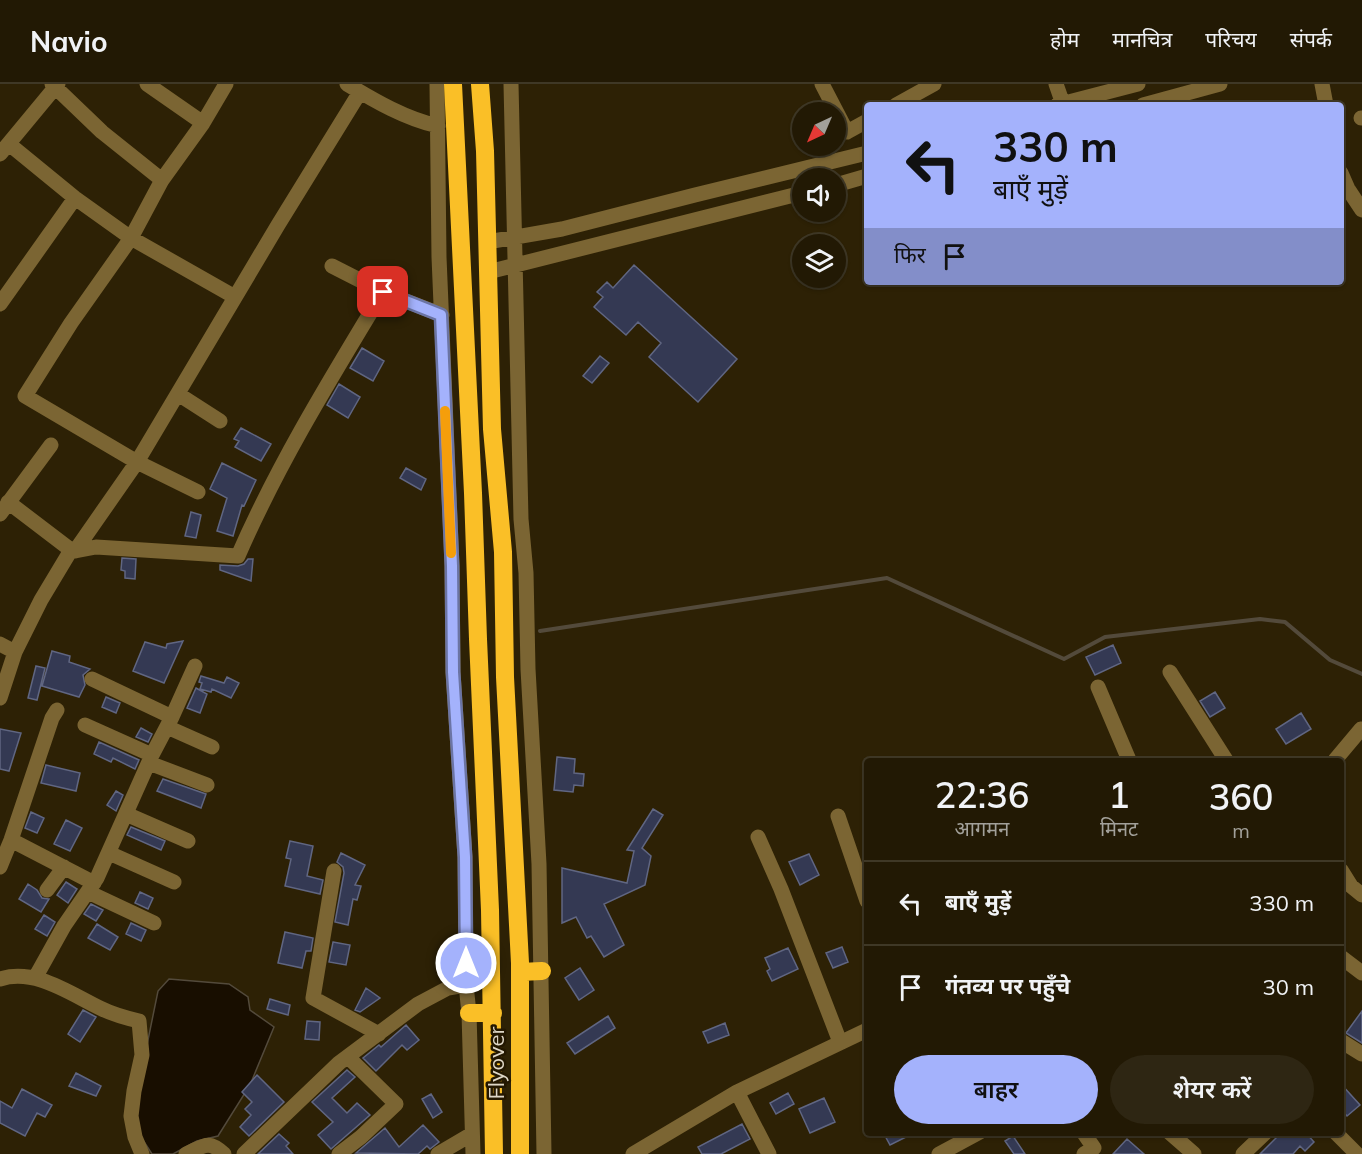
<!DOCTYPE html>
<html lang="hi">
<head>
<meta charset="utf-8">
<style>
	:root { --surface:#221904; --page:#2e2613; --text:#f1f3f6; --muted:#a2a09a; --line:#3f3826; --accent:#a4b2fc }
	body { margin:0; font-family:Mulish,"Noto Sans Devanagari",sans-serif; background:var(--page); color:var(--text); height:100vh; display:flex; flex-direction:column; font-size:22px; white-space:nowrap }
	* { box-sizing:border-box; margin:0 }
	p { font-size:20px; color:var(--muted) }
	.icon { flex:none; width:33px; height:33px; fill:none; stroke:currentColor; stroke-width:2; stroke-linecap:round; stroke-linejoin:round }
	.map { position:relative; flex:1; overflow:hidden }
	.details { position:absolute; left:864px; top:674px; width:480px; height:378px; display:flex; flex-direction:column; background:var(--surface); border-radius:6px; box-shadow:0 2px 4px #0004,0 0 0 2px var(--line) }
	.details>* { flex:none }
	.hud { position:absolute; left:864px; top:18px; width:480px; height:183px; border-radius:6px; box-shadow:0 2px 4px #0004,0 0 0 2px var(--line); background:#a4b2fc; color:#111; overflow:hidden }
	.needle { width:39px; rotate:224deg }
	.controls { position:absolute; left:792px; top:18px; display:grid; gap:12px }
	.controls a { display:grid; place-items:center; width:54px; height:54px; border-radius:50%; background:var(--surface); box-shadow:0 2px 4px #0004,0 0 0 2px var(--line); font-size:30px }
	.pin { position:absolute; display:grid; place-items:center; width:51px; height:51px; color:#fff; margin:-26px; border-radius:12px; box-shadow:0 3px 9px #0006 }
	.me { position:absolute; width:66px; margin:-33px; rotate:0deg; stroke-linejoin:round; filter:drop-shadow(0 0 4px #0008) }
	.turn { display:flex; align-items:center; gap:21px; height:126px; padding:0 30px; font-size:27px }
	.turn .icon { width:78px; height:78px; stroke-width:2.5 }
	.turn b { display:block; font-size:42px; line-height:51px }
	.then { display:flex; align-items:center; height:57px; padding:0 30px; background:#0003; gap:12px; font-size:22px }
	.eta { display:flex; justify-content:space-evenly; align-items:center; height:102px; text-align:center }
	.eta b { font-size:36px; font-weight:600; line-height:42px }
	.primary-button { display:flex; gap:12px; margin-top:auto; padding:12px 30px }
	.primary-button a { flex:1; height:69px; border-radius:36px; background:var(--accent); color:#111; font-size:24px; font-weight:600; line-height:69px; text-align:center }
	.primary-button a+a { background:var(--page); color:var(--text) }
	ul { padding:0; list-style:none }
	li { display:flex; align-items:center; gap:18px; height:84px; padding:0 30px; border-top:2px solid var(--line) }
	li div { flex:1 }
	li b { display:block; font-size:22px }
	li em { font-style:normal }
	header { display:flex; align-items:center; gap:36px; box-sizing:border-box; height:84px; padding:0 30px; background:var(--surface); border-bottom:2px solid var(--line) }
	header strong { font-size:28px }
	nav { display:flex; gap:33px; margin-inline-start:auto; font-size:21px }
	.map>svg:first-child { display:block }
</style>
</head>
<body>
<header>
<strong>Navio</strong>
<nav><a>होम</a><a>मानचित्र</a><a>परिचय</a><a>संपर्क</a></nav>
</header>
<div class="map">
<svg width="1362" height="1070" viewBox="0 0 1362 1070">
	<rect width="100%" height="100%" fill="#2d2105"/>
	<path fill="#180e00" stroke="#534a3b" stroke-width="1.5" d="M 169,895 L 229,900 L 248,913 L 250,926 L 274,943 L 250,1001 L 218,1052 L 197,1057 L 173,1070 L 152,1070 L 137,1047 L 138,1005 L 158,907 Z"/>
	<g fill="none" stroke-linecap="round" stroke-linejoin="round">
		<path stroke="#534a3b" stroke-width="4" d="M 540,547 L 887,494 L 1064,575 L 1105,553 L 1260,535 L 1285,538 L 1330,576 L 1362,590"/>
	</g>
	<path fill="#343953" stroke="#606682" stroke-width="1.5" d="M 634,181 L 737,275 L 698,318 L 649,273 L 661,259 L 638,238 L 626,251 L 594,223 L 603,213 L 597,208 L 607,198 L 613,204 Z
		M 362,264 L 384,277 L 373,297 L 350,284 Z
		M 600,272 L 609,279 L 592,299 L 583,292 Z
		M 339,300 L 360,313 L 348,334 L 327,321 Z
		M 241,344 L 271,360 L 261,377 L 235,363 L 239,357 L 234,355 Z
		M 222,379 L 256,396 L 244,422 L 242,421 L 233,452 L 217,447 L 227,414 L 210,405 Z
		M 406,384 L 426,395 L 421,406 L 400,394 Z
		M 191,428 L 201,431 L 196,454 L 185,452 Z
		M 122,474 L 136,475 L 135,495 L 125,494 L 125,487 L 121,486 Z
		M 248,475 L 253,475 L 251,497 L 220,486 L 220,481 L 238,482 L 244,480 Z
		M 183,557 L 164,599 L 133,587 L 145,558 L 166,564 L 167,560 Z
		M 1113,561 L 1121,579 L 1095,591 L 1086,573 Z
		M 52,567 L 70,572 L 69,578 L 90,585 L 83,591 L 85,601 L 79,613 L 42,602 Z
		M 36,582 L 45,584 L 37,616 L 28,614 Z
		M 201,592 L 224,599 L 227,593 L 239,599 L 231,614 L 212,605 L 211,608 L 200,605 L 202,599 L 199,598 Z
		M 196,604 L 207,610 L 200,629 L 187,624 Z
		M 1215,608 L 1225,624 L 1210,633 L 1200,617 Z
		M 106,613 L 120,619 L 116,629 L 102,623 Z
		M 1301,629 L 1311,645 L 1286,660 L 1276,645 Z
		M 141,644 L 152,650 L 148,658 L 136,653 Z
		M 0,645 L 21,649 L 9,687 L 0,685 Z
		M 99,658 L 139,676 L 135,685 L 113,674 L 111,678 L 94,670 Z
		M 557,673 L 575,675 L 574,689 L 584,690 L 583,702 L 574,701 L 573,708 L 554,706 Z
		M 46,681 L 80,689 L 76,707 L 41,699 Z
		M 163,695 L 206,710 L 201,724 L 157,707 Z
		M 116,707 L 123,711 L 116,727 L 107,721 Z
		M 653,725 L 663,731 L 642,764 L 651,772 L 645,801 L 604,820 L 624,861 L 604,873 L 591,852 L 587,854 L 576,833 L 562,839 L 562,784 L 627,799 L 634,767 L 627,766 Z
		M 31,728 L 44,734 L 37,749 L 25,744 Z
		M 66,736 L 82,744 L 70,767 L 54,760 Z
		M 131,743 L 165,757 L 161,766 L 127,751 Z
		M 290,757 L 313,762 L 307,792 L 323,796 L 320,810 L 285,802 L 291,775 L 286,774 Z
		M 341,769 L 365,781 L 355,801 L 361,802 L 357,816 L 353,815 L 348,841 L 335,838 L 344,789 L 343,783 L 337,778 Z
		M 809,770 L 819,791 L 800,801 L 789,778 Z
		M 66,798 L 77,805 L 68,819 L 57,811 Z
		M 28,800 L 37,806 L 42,814 L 49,815 L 41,828 L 19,815 Z
		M 140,808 L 153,814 L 148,825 L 135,819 Z
		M 91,820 L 103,826 L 96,837 L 84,830 Z
		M 44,831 L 55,838 L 47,852 L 35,845 Z
		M 131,839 L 146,846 L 141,857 L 126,850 Z
		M 97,840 L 118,853 L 110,866 L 88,854 Z
		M 285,848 L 313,854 L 311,867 L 306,867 L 302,884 L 278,879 Z
		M 333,858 L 350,861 L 346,881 L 329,878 Z
		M 842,863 L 848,878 L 833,884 L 826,869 Z
		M 788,864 L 798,885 L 772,897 L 767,887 L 770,885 L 765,874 Z
		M 580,884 L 594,906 L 579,916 L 565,894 Z
		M 366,904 L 380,914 L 360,928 L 355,926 Z
		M 270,915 L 290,921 L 288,931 L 267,925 Z
		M 83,926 L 96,933 L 80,958 L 68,950 Z
		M 1362,927 L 1362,959 L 1346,949 Z
		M 608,932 L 615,944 L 575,970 L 567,959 Z
		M 307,937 L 320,938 L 319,956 L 305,955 Z
		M 725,939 L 729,951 L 708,959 L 703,948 Z
		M 406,941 L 419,956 L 407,966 L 402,961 L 376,987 L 363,974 L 379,961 L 381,963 Z
		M 347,986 L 355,993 L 332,1014 L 347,1029 L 357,1019 L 370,1031 L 331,1065 L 318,1051 L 333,1038 L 312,1018 Z
		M 76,989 L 101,1002 L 96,1012 L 69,1002 Z
		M 257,991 L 284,1018 L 249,1052 L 240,1043 L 251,1031 L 245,1025 L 252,1018 L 242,1008 Z
		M 1341,1000 L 1360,1021 L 1347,1032 L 1341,1025 Z
		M 22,1005 L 52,1021 L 45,1033 L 37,1029 L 25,1052 L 0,1039 L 0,1017 L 12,1024 Z
		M 788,1009 L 794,1020 L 776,1030 L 770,1019 Z
		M 431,1010 L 442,1028 L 433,1034 L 422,1015 Z
		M 824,1014 L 835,1038 L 810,1049 L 799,1025 Z
		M 742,1040 L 750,1055 L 721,1070 L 702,1070 L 698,1063 Z
		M 423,1041 L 439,1058 L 430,1065 L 427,1062 L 418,1070 L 356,1069 L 385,1044 L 399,1063 Z
		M 883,1048 L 916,1048 L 890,1061 Z
		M 1282,1048 L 1305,1048 L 1314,1058 L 1305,1067 L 1300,1062 L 1293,1070 L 1260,1070 Z
		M 279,1050 L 289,1059 L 286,1062 L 293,1070 L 258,1070 Z
		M 1013,1052 L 1025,1070 L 1014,1070 L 1005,1057 Z
		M 1127,1055 L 1144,1070 L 1113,1070 Z"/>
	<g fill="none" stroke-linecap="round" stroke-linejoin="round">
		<path stroke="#7b6533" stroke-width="15" d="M 52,0 L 102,48 L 162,96
			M 147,0 L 203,39
			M 347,0 C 375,17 406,35 438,42
			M 437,0 L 439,173 L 452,482 L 453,588 L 465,773 L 466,901 L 469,929 L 473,1070
			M 511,0 L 521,435 L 526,489 L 528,585 L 539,780 L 544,1070
			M 822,0 L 847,48 L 867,37
			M 1056,0 L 1063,20
			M 1322,0 L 1326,21
			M 896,21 L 934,0
			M 1057,21 L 1138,0
			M 1143,21 L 1220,0
			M 1361,34 L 1362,34
			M 9,60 L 75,114 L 131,154 L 235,213
			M 0,70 L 58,0
			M 1341,89 L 1348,105 L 1362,126
			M 836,101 L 867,92
			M 487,158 L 562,145 L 695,111 L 867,69
			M 332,182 L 383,208 L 442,231
			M 488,188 L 802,109
			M 0,220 L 75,114
			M 178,310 L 220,337
			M 198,408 L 137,378 L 25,312 L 71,239 L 131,154 L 162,96 L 203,39 L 226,0
			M 8,418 L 71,466
			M 0,430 L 51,361
			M 75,467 L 96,463 L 238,472 C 278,380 331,294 383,208
			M 0,560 L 15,568
			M 1170,588 L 1226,676
			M 92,595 L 172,633
			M 1098,603 L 1129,676
			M 0,614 L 15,568 L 41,516 L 71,466 L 75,467 L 137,378 L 278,141 L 360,8
			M 85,641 L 152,671
			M 167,643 L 212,663
			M 1335,676 L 1361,645
			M 149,679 L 207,701
			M 126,730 L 188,757
			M 838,732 L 867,817
			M 758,753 L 781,805 L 840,958
			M 11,756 L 94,799
			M 109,769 L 174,798
			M 0,783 L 11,756 L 52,634 L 57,626
			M 1341,786 L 1351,802 L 1362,811
			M 334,787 L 313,914 L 379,950
			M 47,806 L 64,783
			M 88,808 L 154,839
			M 1341,873 L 1362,889
			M 35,894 L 64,842 L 97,794 L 152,671 L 172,633 L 195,582
			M 0,895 C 35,884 69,909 100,924 C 112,930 126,934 139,937 L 142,971 L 134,1007 L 131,1032 L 135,1053 L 142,1070
			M 1341,957 L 1362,970
			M 737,1008 L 769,1070
			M 1083,1048 L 1094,1064 L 1084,1070
			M 1169,1048 L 1194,1070
			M 1335,1048 L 1357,1070
			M 186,1070 C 204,1062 208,1055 224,1070
			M 244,1070 L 339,979 L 418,920 L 448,904 L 466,901
			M 339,1070 L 361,1053 L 396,1020 L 348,973
			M 438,1070 L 472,1050
			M 633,1070 L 737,1008 L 867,946
			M 939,1070 L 980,1048
			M 1243,1070 L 1266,1048"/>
		<path stroke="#fabf27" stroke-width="18" d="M 453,0 L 473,409 L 478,555 L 490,826 L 494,1070
			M 480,0 L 485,67 L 492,345 L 503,468 L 505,593 L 520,879 L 520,1070
			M 520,888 L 542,887
			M 469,929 L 493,929"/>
	</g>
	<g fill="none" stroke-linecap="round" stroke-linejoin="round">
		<g stroke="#6b74a4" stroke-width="15">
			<path id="route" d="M 383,208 L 441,231 L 452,482 L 453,588 L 465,773 L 466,879"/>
		</g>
		<use href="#route" stroke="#a4b2fc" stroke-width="10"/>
		<path stroke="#f59e0b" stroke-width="10" d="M 445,327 L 451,469"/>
	</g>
	<g text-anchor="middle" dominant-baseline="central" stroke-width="5" stroke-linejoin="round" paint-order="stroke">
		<g font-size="22" fill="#ded6c6" stroke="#231700">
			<text transform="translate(496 979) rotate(-90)">Flyover</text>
		</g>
	</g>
</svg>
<div class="controls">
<a><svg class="needle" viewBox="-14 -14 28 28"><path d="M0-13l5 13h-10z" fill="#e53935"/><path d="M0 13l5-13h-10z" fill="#a2a09a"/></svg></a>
<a><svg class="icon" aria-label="sound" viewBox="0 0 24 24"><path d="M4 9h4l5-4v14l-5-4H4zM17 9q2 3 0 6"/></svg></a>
<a><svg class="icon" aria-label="layers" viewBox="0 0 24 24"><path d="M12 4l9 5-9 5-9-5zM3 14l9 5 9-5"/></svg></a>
</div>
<div class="pin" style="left:383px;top:208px;background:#d93025"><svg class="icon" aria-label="arrive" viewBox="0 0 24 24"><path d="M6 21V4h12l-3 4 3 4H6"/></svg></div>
<svg class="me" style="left:466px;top:879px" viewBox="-20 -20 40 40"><circle r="17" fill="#a4b2fc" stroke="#fff" stroke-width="3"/><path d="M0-11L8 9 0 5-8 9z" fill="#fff"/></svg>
<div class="hud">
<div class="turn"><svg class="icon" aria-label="left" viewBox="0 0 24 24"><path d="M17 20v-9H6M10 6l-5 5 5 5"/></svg><div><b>330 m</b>बाएँ मुड़ें</div></div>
<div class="then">फिर<svg class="icon" aria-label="arrive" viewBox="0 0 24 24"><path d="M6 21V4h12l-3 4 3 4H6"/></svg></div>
</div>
<section class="details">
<div class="eta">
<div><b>22:36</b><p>आगमन</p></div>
<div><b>1</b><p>मिनट</p></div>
<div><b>360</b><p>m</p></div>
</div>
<ul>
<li><svg class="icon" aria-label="left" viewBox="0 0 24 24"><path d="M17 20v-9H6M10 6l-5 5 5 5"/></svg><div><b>बाएँ मुड़ें</b></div><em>330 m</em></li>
<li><svg class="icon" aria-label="arrive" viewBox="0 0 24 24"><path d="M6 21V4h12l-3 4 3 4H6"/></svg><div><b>गंतव्य पर पहुँचे</b></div><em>30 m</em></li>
</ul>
<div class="primary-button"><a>बाहर</a><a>शेयर करें</a></div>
</section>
</div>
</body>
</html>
